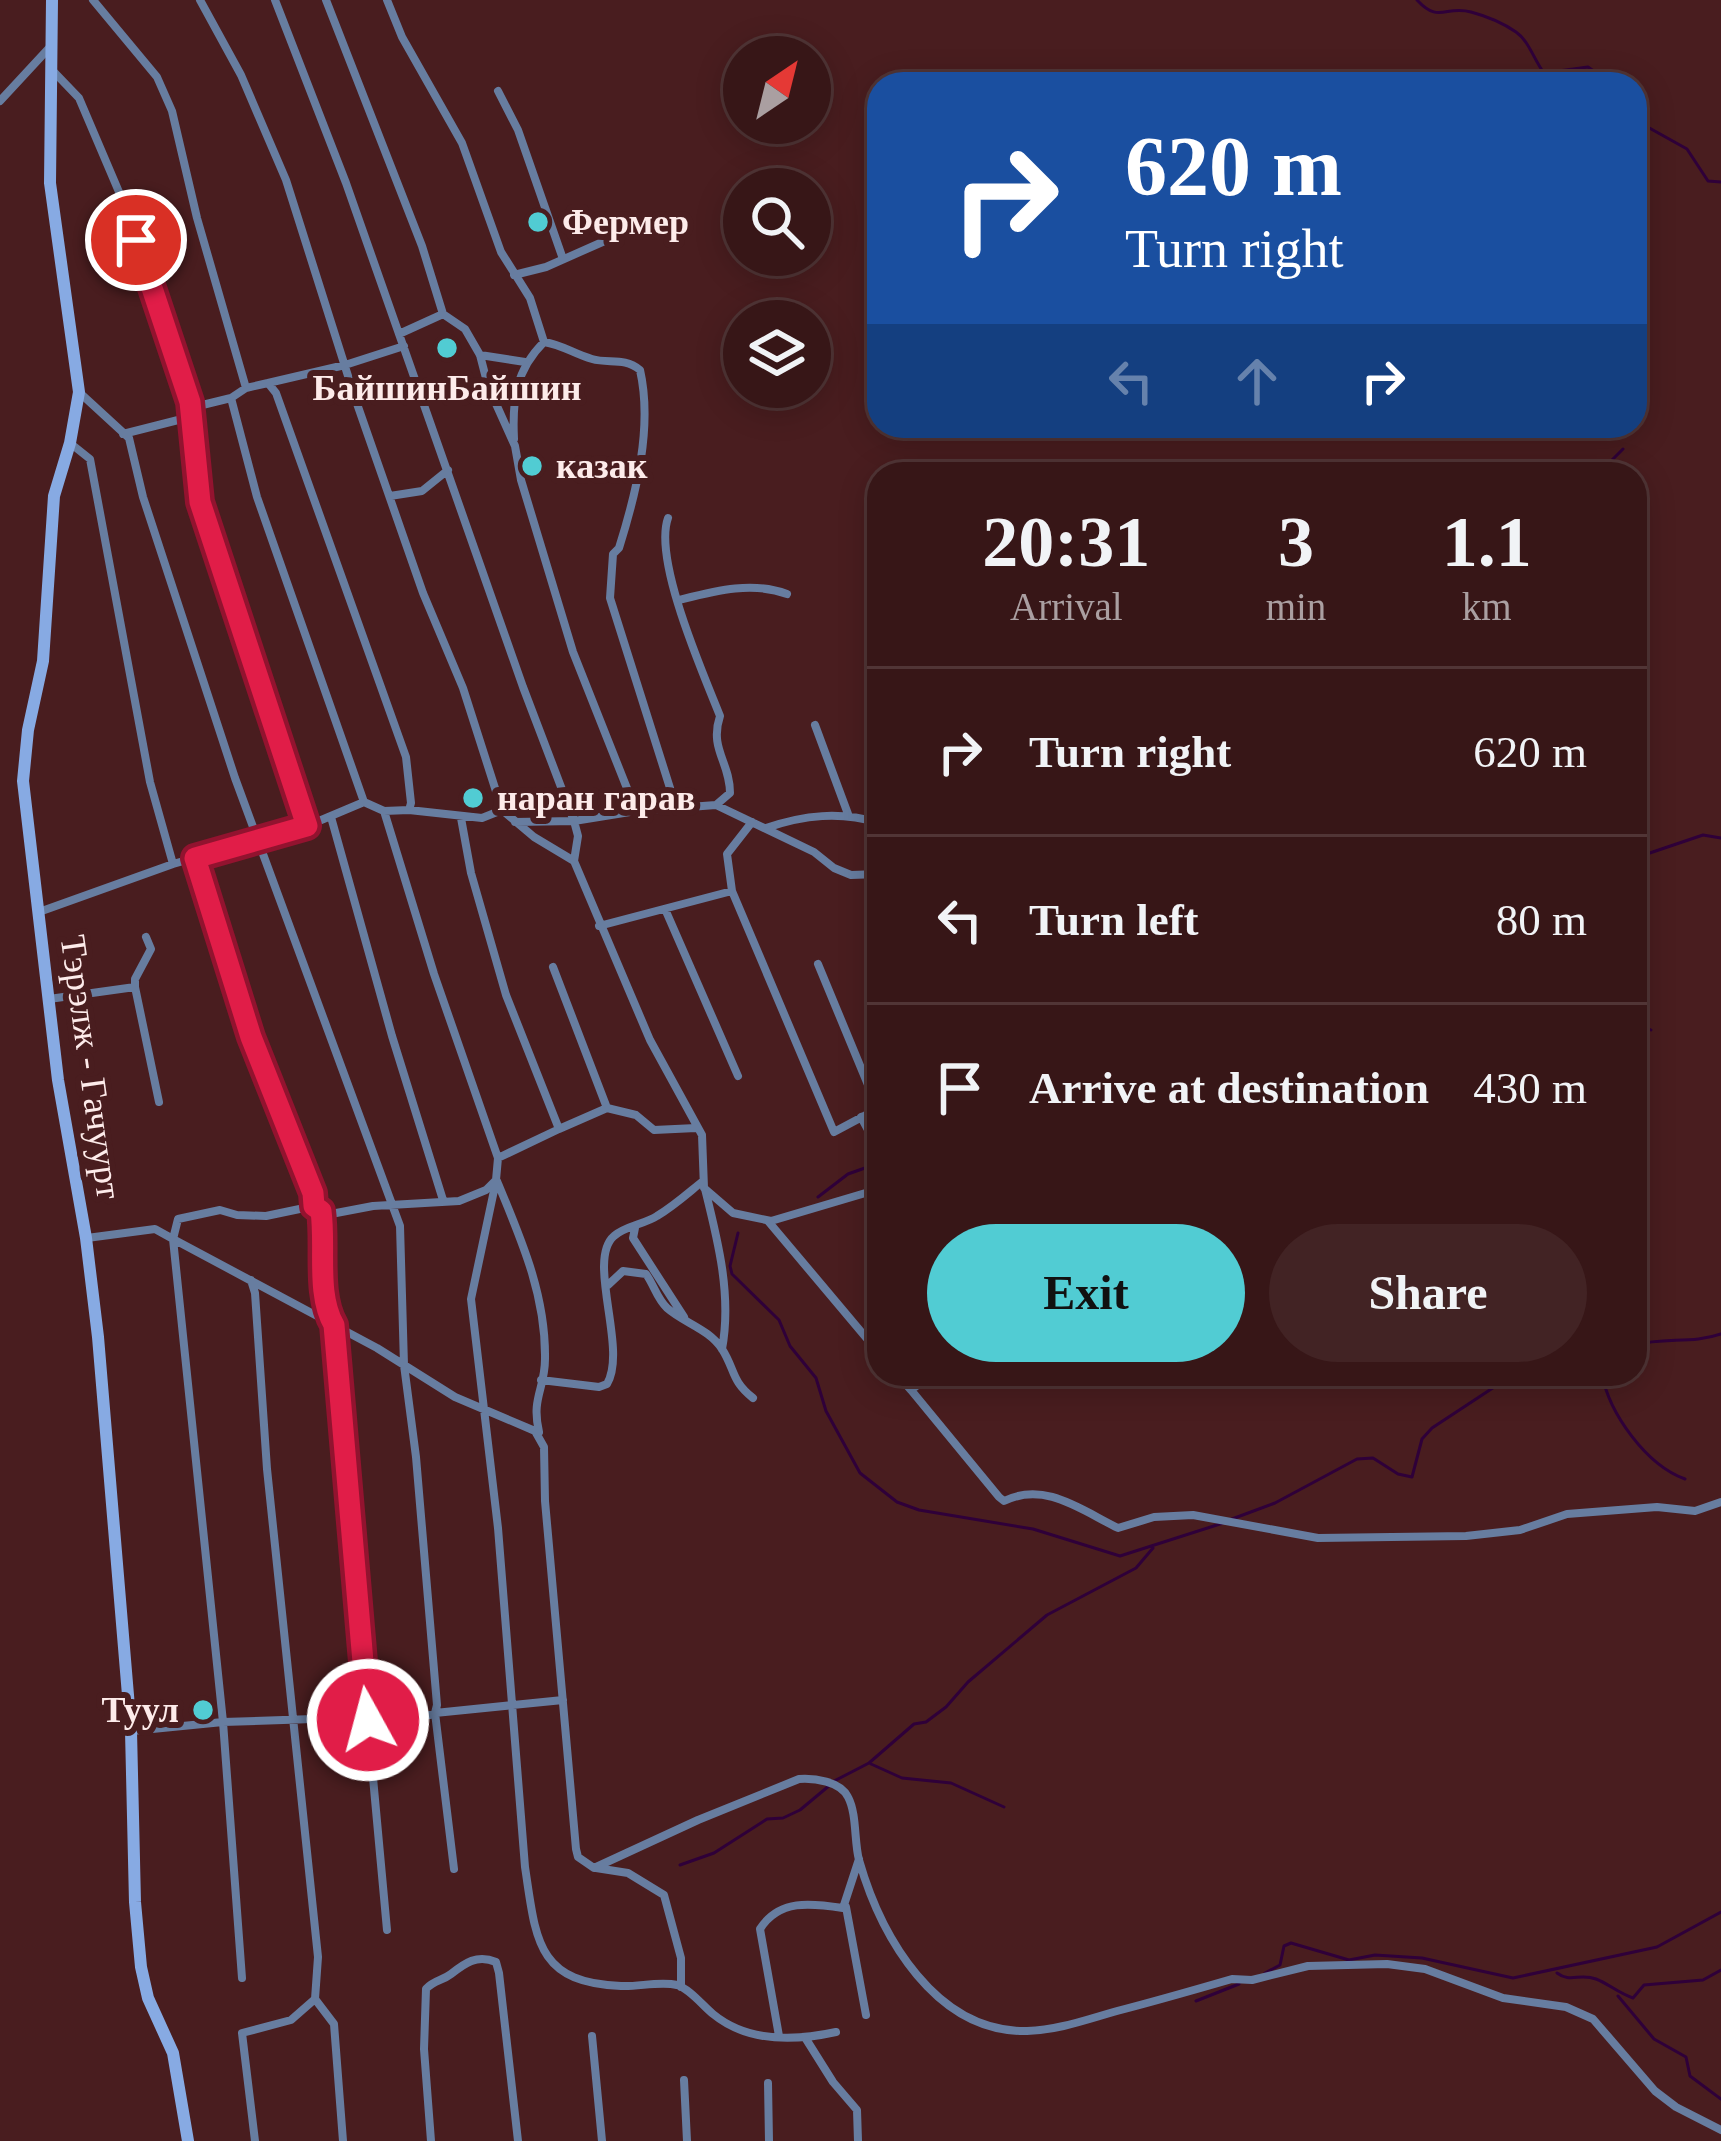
<!DOCTYPE html>
<html lang="en">
<head>
<meta charset="utf-8">
<style>
	:root { --surface:#371617; --page:#422324; --text:#f1f3f6; --muted:#aa9fa1; --line:#513536; --accent:#51ccd3 }
	body { margin:0; font-family:"Times New Roman",serif; background:var(--page); color:var(--text); height:100vh; display:flex; flex-direction:column; font-size:45px; white-space:nowrap }
	* { box-sizing:border-box; margin:0 }
	p { font-size:39px; color:var(--muted) }
	.icon { flex:none; width:66px; height:66px; fill:none; stroke:currentColor; stroke-width:2; stroke-linecap:round; stroke-linejoin:round }
	.map { position:relative; flex:1; overflow:hidden }
	.side { position:absolute; left:867px; top:462px; width:780px; height:924px; display:flex; flex-direction:column; background:var(--surface); border-radius:36px; box-shadow:0 6px 30px #0003,0 0 0 3px var(--line) }
	.side>* { flex:none }
	.banner { position:absolute; left:867px; top:72px; width:780px; height:366px; border-radius:36px; box-shadow:0 6px 30px #0003,0 0 0 3px var(--line); background:#1a4fa0; color:#fff; overflow:hidden }
	.needle { width:78px; rotate:35deg }
	.tools { position:absolute; left:723px; top:36px; display:grid; gap:24px }
	.tools a { display:grid; place-items:center; width:108px; height:108px; border-radius:50%; background:var(--surface); box-shadow:0 6px 30px #0003,0 0 0 3px var(--line); font-size:60px }
	.pin { position:absolute; display:grid; place-items:center; width:102px; height:102px; color:#fff; margin:-51px; border:6px solid #fff; border-radius:50%; box-shadow:0 3px 12px #0007 }
	.me { position:absolute; width:132px; margin:-66px; rotate:353deg; stroke-linejoin:round; filter:drop-shadow(0 0 9px #0008) }
	.turn { display:flex; align-items:center; gap:42px; height:252px; padding:0 60px; font-size:54px }
	.turn .icon { width:156px; height:156px; stroke-width:2.5 }
	.turn b { display:block; font-size:84px; line-height:102px }
	.lanes { display:flex; align-items:center; height:114px; padding:0 60px; background:#0003; justify-content:center; gap:60px; direction:ltr }
	.lanes .off { opacity:.35 }
	.eta { display:flex; justify-content:space-evenly; align-items:center; height:204px; text-align:center }
	.eta b { font-size:72px; font-weight:600; line-height:84px }
	.action { display:flex; gap:24px; margin-top:auto; padding:24px 60px }
	.action a { flex:1; height:138px; border-radius:72px; background:var(--accent); color:#111; font-size:48px; font-weight:600; line-height:138px; text-align:center }
	.action a+a { background:var(--page); color:var(--text) }
	ul { padding:0; list-style:none }
	li { display:flex; align-items:center; gap:36px; height:168px; padding:0 60px; border-top:3px solid var(--line) }
	li div { flex:1 }
	li b { display:block; font-size:45px }
	li em { font-style:normal }
	.map>svg:first-child { display:block }
</style>
</head>
<body>
<div class="map">
<svg width="1721" height="2141" viewBox="0 0 1721 2141">
	<rect width="100%" height="100%" fill="#491d1f"/>
	<g fill="none" stroke-linecap="round" stroke-linejoin="round">
		<path stroke="#2f0039" stroke-width="3" d="M 1417,0 C 1439,24 1445,5 1471,12 C 1486,16 1503,23 1516,32 C 1529,41 1534,60 1544,73 L 1588,67 L 1595,72 L 1598,84
			M 1635,120 L 1687,149 L 1708,181 L 1721,182
			M 1598,474 L 1623,449
			M 1635,858 L 1703,835 L 1721,838
			M 1635,1023 L 1651,1030
			M 818,1197 L 848,1174 L 879,1163
			M 738,1233 L 730,1266 L 732,1274 L 779,1320 L 790,1346 L 816,1378 L 826,1411 L 860,1473 L 897,1502 L 919,1510 L 1033,1529 L 1120,1556 L 1223,1523
			M 1635,1345 C 1664,1337 1693,1344 1721,1334
			M 1602,1374 C 1609,1413 1646,1465 1685,1479
			M 1232,1519 L 1275,1503 L 1357,1459 L 1373,1458 L 1398,1474 L 1412,1477 L 1422,1439 L 1432,1428 L 1514,1374
			M 871,1764 L 902,1778 L 951,1783 L 1004,1807
			M 680,1865 L 714,1853 L 767,1819 L 783,1818 L 800,1810 L 836,1780 L 869,1763 L 914,1724 L 926,1722 L 946,1707 L 968,1682 L 1047,1615 L 1136,1568 L 1153,1548
			M 1265,1973 L 1280,1965 L 1284,1946 L 1291,1943 L 1349,1960 L 1375,1955 L 1422,1958 L 1513,1978 L 1657,1947 L 1721,1912
			M 1557,1973 C 1570,1983 1580,1973 1596,1979 C 1609,1984 1618,1993 1633,1998 L 1644,1985 L 1703,1980 L 1721,1970
			M 1618,1996 L 1654,2039 L 1686,2057 L 1690,2076 L 1721,2099
			M 1196,2001 L 1239,1984"/>
		<path stroke="#677da0" stroke-width="8" d="M 93,0 L 157,77 L 172,111 L 197,218 L 246,388 L 268,383 L 276,393 L 406,757 L 411,803 L 409,810 L 482,818 L 502,810
			M 200,0 L 241,75 L 286,180 L 355,398 L 423,593 L 463,688 L 502,810 L 534,837 L 574,861 L 650,1040 L 702,1135 L 704,1188 L 733,1213 L 771,1221 L 879,1189
			M 275,0 L 346,183 L 523,687 L 574,821 L 636,811
			M 326,0 L 422,246 L 443,314 L 465,329 L 480,355 L 488,386 L 515,446 L 521,480 L 573,652 L 636,811 L 716,805 L 814,852 L 834,868 L 851,875 L 879,874
			M 387,0 L 402,37 L 462,143 L 501,252 L 530,298 L 544,342 C 563,345 574,354 592,359 C 609,364 624,357 640,370 C 653,427 636,494 619,548 L 613,554 L 610,598 L 676,807
			M 54,72 L 79,98 L 122,199 L 190,402 L 200,502 L 304,820 L 307,826 L 364,802
			M 498,91 L 518,130 L 563,259
			M 0,101 L 50,47
			M 514,275 L 546,267 L 607,240
			M 399,334 L 443,314
			M 480,355 L 525,362
			M 268,383 L 345,365 L 404,346
			M 246,388 L 231,398 L 257,497 L 364,802 L 384,811 L 409,810
			M 80,393 L 129,438 L 143,497 L 235,778 L 400,1226 L 404,1365 L 416,1457 L 437,1705 L 435,1713 L 430,1715 L 223,1722 L 132,1731
			M 190,408 L 231,398
			M 123,434 L 190,417
			M 514,439 C 512,399 516,370 544,342
			M 70,443 L 90,459 L 150,782 L 173,864
			M 390,496 L 422,491 L 448,470
			M 668,518 C 653,560 703,673 720,716 C 709,749 730,762 730,793 L 716,805
			M 679,600 C 715,591 752,581 787,594
			M 815,725 L 848,814
			M 384,811 L 434,974 L 498,1158
			M 331,817 L 392,1036 L 443,1200
			M 461,818 L 471,873 L 506,995 L 559,1129 L 607,1108 L 553,967
			M 515,822 L 574,821 L 578,836 L 574,861
			M 766,828 C 804,815 840,811 879,823
			M 195,858 L 251,1037 L 311,1186 L 314,1206
			M 732,891 L 727,854 L 752,822
			M 665,909 L 738,1076
			M 39,912 L 173,864 L 307,826
			M 599,926 L 732,891 L 834,1132 L 879,1108
			M 818,964 L 878,1109
			M 135,987 L 135,979 L 151,949 L 146,937
			M 49,999 L 135,987 L 159,1102
			M 607,1108 L 636,1115 L 654,1130 L 696,1128
			M 861,1117 L 879,1150
			M 559,1129 L 498,1158 L 496,1180 L 486,1190 L 459,1201 L 373,1206 L 331,1214 L 314,1206 L 266,1216 L 237,1215 L 220,1210 L 178,1219 L 173,1239 L 377,1348 L 455,1397 L 535,1431 L 544,1447 L 545,1501 L 576,1849 L 578,1857 L 594,1868 L 698,1820 L 799,1779 C 814,1778 840,1781 848,1797 C 857,1814 854,1841 859,1860 C 881,1937 936,2033 1027,2031 C 1059,2030 1088,2019 1117,2011 C 1156,2001 1194,1990 1232,1979 L 1252,1980 L 1308,1966 L 1387,1964 L 1425,1969 L 1503,1998 L 1566,2007 L 1593,2019 L 1655,2091 L 1676,2107 L 1721,2130
			M 496,1181 L 471,1299 L 498,1528 L 525,1867 C 536,1939 536,1983 621,1986 C 638,1987 660,1981 677,1985 C 690,1989 703,2006 713,2014 C 747,2042 795,2041 836,2032
			M 497,1181 C 521,1239 546,1295 545,1359 C 545,1389 531,1398 539,1432
			M 705,1189 C 718,1241 732,1296 722,1349
			M 321,1212 L 387,1930
			M 768,1221 L 879,1353
			M 635,1228 L 633,1238 L 684,1317
			M 87,1238 L 155,1229 L 173,1239 L 223,1722 L 242,1978
			M 251,1280 L 255,1293 L 267,1469 L 318,1957 L 315,1999 L 334,2024 L 343,2141
			M 608,1285 L 623,1271 L 646,1274 C 654,1285 657,1299 667,1308 C 684,1323 709,1329 722,1349 C 735,1369 731,1381 753,1398
			M 897,1374 L 911,1390 L 932,1374
			M 541,1380 L 599,1387 L 607,1384 C 628,1349 586,1260 614,1236 C 625,1226 645,1224 657,1216 C 674,1206 688,1193 703,1181
			M 911,1390 L 999,1497 L 1004,1501 C 1045,1481 1081,1510 1118,1528 L 1154,1517 L 1193,1515 L 1318,1538 L 1466,1536 L 1520,1530 L 1567,1514 L 1657,1507 L 1695,1511 L 1721,1502
			M 596,1868 L 628,1873 L 664,1895 L 681,1958 L 681,1987
			M 454,1869 L 435,1713 L 563,1700
			M 846,1907 L 866,2015
			M 592,2036 L 602,2141
			M 779,2036 L 760,1929 C 779,1899 811,1903 843,1908 L 859,1859
			M 806,2039 L 833,2082 L 857,2110 L 858,2141
			M 684,2080 L 687,2141
			M 768,2083 L 769,2141
			M 255,2141 L 242,2033 L 291,2020 L 315,1999
			M 431,2141 L 424,2049 L 426,1989 C 434,1980 442,1981 451,1974 C 465,1963 477,1954 496,1962 L 499,1973 L 518,2141"/>
		<path stroke="#87aae3" stroke-width="12" d="M 52,0 L 50,183 L 79,392 L 70,443 L 54,496 L 43,661 L 28,730 L 23,781 L 58,1080 L 86,1238 L 98,1337 L 131,1731 L 135,1902 L 141,1967 L 148,1998 L 173,2053 L 188,2141"/>
	</g>
	<g fill="none" stroke-linecap="round" stroke-linejoin="round">
		<g stroke="#92132f" stroke-width="30">
			<path id="route" d="M 136,240 L 190,402 L 200,502 L 307,826 L 195,858 L 251,1037 L 313,1193 L 314,1206 L 321,1211 C 326,1247 316,1294 334,1325 L 368,1720"/>
		</g>
		<use href="#route" stroke="#e11d48" stroke-width="21"/>
	</g>
	<g fill="#51ccd3" stroke="#491d1f" stroke-width="4.5">
		<circle cx="538" cy="222" r="12"/>
		<circle cx="447" cy="348" r="12"/>
		<circle cx="532" cy="466" r="12"/>
		<circle cx="473" cy="798" r="12"/>
		<circle cx="203" cy="1710" r="12"/>
	</g>
	<g text-anchor="middle" dominant-baseline="central" stroke-width="12" stroke-linejoin="round" paint-order="stroke">
		<g font-size="36" font-weight="bold" fill="#fdebea" stroke="#491d1f" text-anchor="start">
			<text x="562" y="222">Фермер</text>
			<text x="447" y="388" text-anchor="middle">БайшинБайшин</text>
			<text x="556" y="466">казак</text>
			<text x="497" y="798">наран гарав</text>
			<text x="179" y="1710" text-anchor="end">Туул</text>
		</g>
		<g font-size="36" fill="#fdebea" stroke="#491d1f">
			<text transform="translate(91 1067) rotate(82)">Тэрэлж - Гачуурт</text>
		</g>
	</g>
</svg>
<div class="tools">
<a><svg class="needle" viewBox="-14 -14 28 28"><path d="M0-13l5 13h-10z" fill="#e53935"/><path d="M0 13l5-13h-10z" fill="#aa9fa1"/></svg></a>
<a><svg class="icon" aria-label="search" viewBox="0 0 24 24"><circle cx="10" cy="10" r="6"/><path d="M15 15l6 6"/></svg></a>
<a><svg class="icon" aria-label="layers" viewBox="0 0 24 24"><path d="M12 4l9 5-9 5-9-5zM3 14l9 5 9-5"/></svg></a>
</div>
<div class="pin" style="left:136px;top:240px;background:#d93025"><svg class="icon" aria-label="arrive" viewBox="0 0 24 24"><path d="M6 21V4h12l-3 4 3 4H6"/></svg></div>
<svg class="me" style="left:368px;top:1720px" viewBox="-20 -20 40 40"><circle r="17" fill="#e11d48" stroke="#fff" stroke-width="3"/><path d="M0-11L8 9 0 5-8 9z" fill="#fff"/></svg>
<div class="banner">
<div class="turn"><svg class="icon" aria-label="right" viewBox="0 0 24 24"><path d="M7 20v-9h11M14 6l5 5-5 5"/></svg><div><b>620 m</b>Turn right</div></div>
<div class="lanes"><svg class="icon off" aria-label="left" viewBox="0 0 24 24"><path d="M17 20v-9H6M10 6l-5 5 5 5"/></svg><svg class="icon off" aria-label="ahead" viewBox="0 0 24 24"><path d="M12 20V5M6 11l6-6 6 6"/></svg><svg class="icon" aria-label="right" viewBox="0 0 24 24"><path d="M7 20v-9h11M14 6l5 5-5 5"/></svg></div>
</div>
<section class="side">
<div class="eta">
<div><b>20:31</b><p>Arrival</p></div>
<div><b>3</b><p>min</p></div>
<div><b>1.1</b><p>km</p></div>
</div>
<ul>
<li><svg class="icon" aria-label="right" viewBox="0 0 24 24"><path d="M7 20v-9h11M14 6l5 5-5 5"/></svg><div><b>Turn right</b></div><em>620 m</em></li>
<li><svg class="icon" aria-label="left" viewBox="0 0 24 24"><path d="M17 20v-9H6M10 6l-5 5 5 5"/></svg><div><b>Turn left</b></div><em>80 m</em></li>
<li><svg class="icon" aria-label="arrive" viewBox="0 0 24 24"><path d="M6 21V4h12l-3 4 3 4H6"/></svg><div><b>Arrive at destination</b></div><em>430 m</em></li>
</ul>
<div class="action"><a>Exit</a><a>Share</a></div>
</section>
</div>
</body>
</html>
